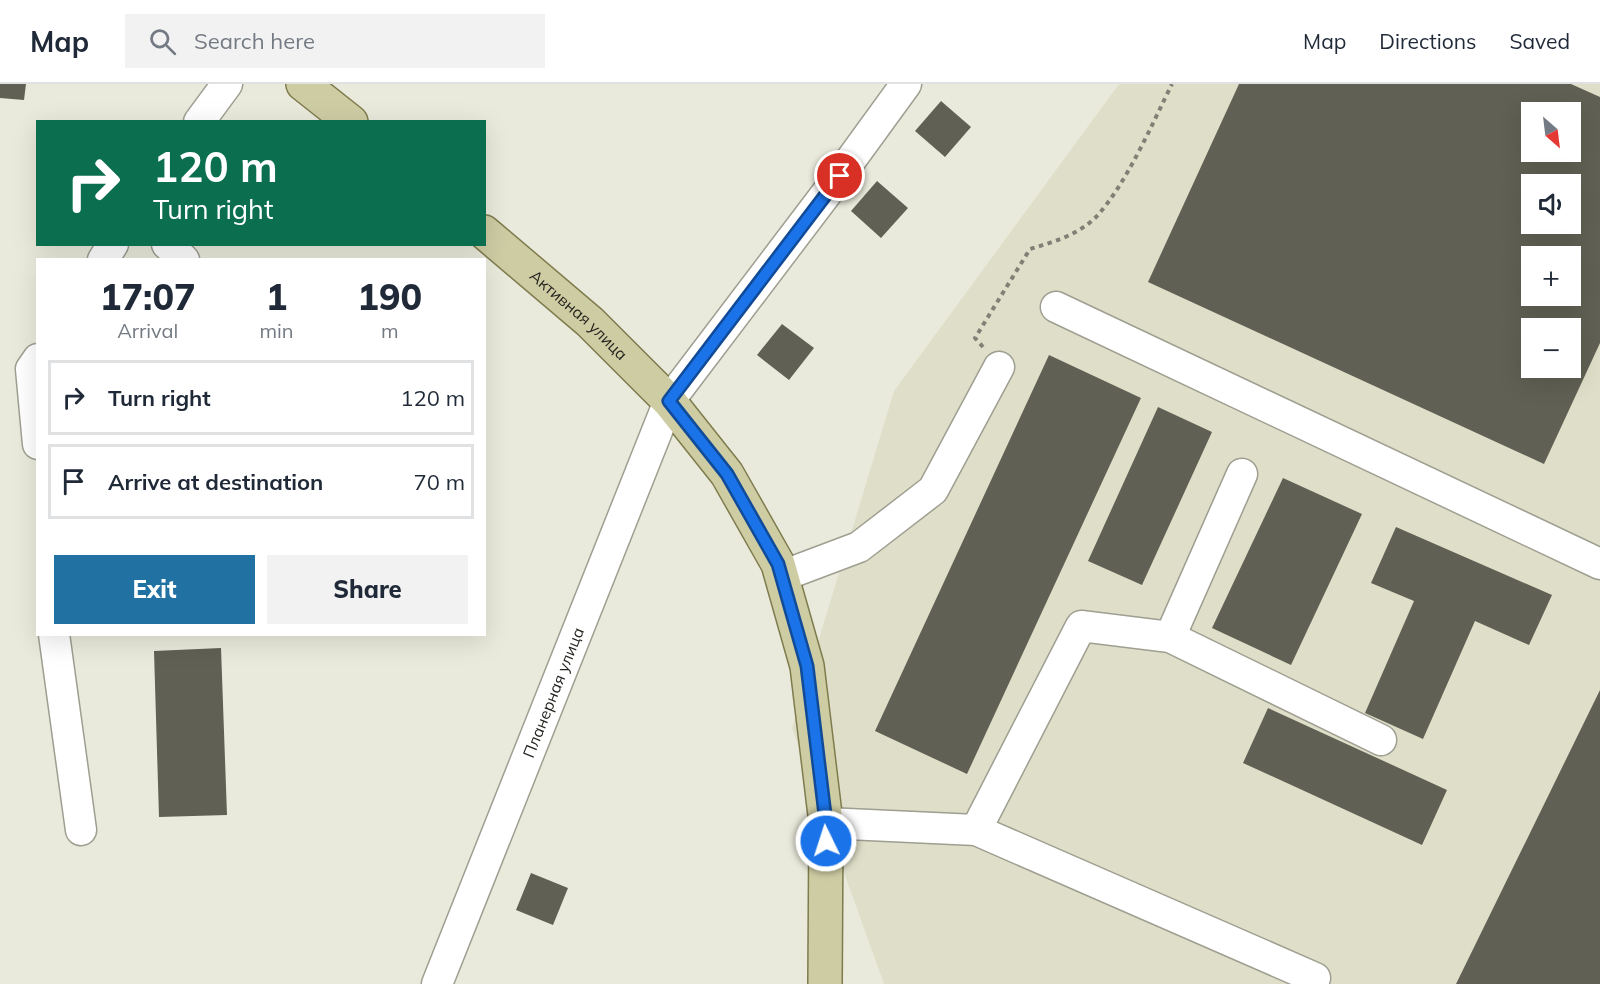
<!DOCTYPE html>
<html lang="en">
<head>
<meta charset="utf-8">
<style>
	:root { --surface:#fff; --page:#f2f2f3; --text:#1f2937; --muted:#747a83; --line:#e0e1e3; --accent:#2171a3 }
	body { margin:0; font-family:Mulish,sans-serif; background:var(--page); color:var(--text); height:100vh; display:flex; flex-direction:column; font-size:22px; white-space:nowrap }
	* { box-sizing:border-box; margin:0 }
	p { font-size:20px; color:var(--muted) }
	.icon { flex:none; width:33px; height:33px; fill:none; stroke:currentColor; stroke-width:2; stroke-linecap:round; stroke-linejoin:round }
	.map { position:relative; flex:1; overflow:hidden }
	.drawer { position:absolute; left:36px; top:174px; width:450px; height:378px; display:flex; flex-direction:column; background:var(--surface); border-radius:0px; box-shadow:0 6px 24px #0002 }
	.drawer>* { flex:none }
	.hud { position:absolute; left:36px; top:36px; width:450px; height:126px; border-radius:0px; box-shadow:0 6px 24px #0002; background:#0b6e4f; color:#fff; overflow:hidden }
	.needle { width:39px; rotate:152deg }
	.controls { position:absolute; left:1521px; top:18px; display:grid; gap:12px }
	.controls a { display:grid; place-items:center; width:60px; height:60px; border-radius:0px; background:var(--surface); box-shadow:0 6px 24px #0002; font-size:30px }
	.pin { position:absolute; display:grid; place-items:center; width:51px; height:51px; color:#fff; margin:-26px; border:3px solid #fff; border-radius:50%; box-shadow:0 2px 6px #0007 }
	.me { position:absolute; width:66px; margin:-33px; rotate:356deg; stroke-linejoin:round; filter:drop-shadow(0 0 4px #0008) }
	.turn { display:flex; align-items:center; gap:21px; height:126px; padding:0 18px; font-size:27px }
	.turn .icon { width:78px; height:78px; stroke-width:2.5 }
	.turn b { display:block; font-size:42px; line-height:51px }
	.eta { display:flex; justify-content:space-evenly; align-items:center; height:102px; text-align:center }
	.eta b { font-size:36px; font-weight:800; line-height:42px }
	.cta { display:flex; gap:12px; margin-top:auto; padding:12px 18px }
	.cta a { flex:1; height:69px; border-radius:0px; background:var(--accent); color:#fff; font-size:24px; font-weight:800; line-height:69px; text-align:center }
	.cta a+a { background:var(--page); color:var(--text) }
	ul { padding:0; list-style:none }
	li { display:flex; align-items:center; gap:18px; height:75px; margin:0 12px 9px; padding:0 6px; border:3px solid var(--line); border-radius:0px }
	li div { flex:1 }
	li b { display:block; font-size:22px }
	li em { font-style:normal }
	header { display:flex; align-items:center; gap:36px; box-sizing:border-box; height:84px; padding:0 30px; background:var(--surface); border-bottom:2px solid var(--line) }
	header strong { font-size:28px }
	nav { display:flex; gap:33px; margin-inline-start:auto; font-size:21px }
	.search { width:420px; height:54px; background:var(--page); display:flex; align-items:center; gap:15px; box-sizing:border-box; padding:0 21px; border-radius:0px; color:var(--muted); font-size:22px }
	.map>svg:first-child { display:block }
</style>
</head>
<body>
<header>
<strong>Map</strong>
<div class="search"><svg class="icon" aria-label="search" viewBox="0 0 24 24"><circle cx="10" cy="10" r="6"/><path d="M15 15l6 6"/></svg>Search here</div>
<nav><a>Map</a><a>Directions</a><a>Saved</a></nav>
</header>
<div class="map">
<svg width="1600" height="900" viewBox="0 0 1600 900">
	<rect width="100%" height="100%" fill="#eaeadc"/>
	<path fill="#dfdfc9" fill-rule="evenodd" d="M 1119,0 L 1600,0 L 1600,900 L 884,900 L 792,644 L 894,307 ZM 1532,28 L 1570,28 L 1570,68 L 1532,68 ZM 1532,100 L 1570,100 L 1570,140 L 1532,140 ZM 1532,172 L 1570,172 L 1570,212 L 1532,212 ZM 1532,244 L 1570,244 L 1570,284 L 1532,284 Z"/>
	<path fill="#616054" fill-rule="evenodd" d="M 0,0 L 26,0 L 24,16 L 0,14 Z
		M 1239,0 L 1571,0 L 1600,13 L 1600,259 L 1544,380 L 1148,198 ZM 1532,28 L 1570,28 L 1570,68 L 1532,68 ZM 1532,100 L 1570,100 L 1570,140 L 1532,140 ZM 1532,172 L 1570,172 L 1570,212 L 1532,212 ZM 1532,244 L 1570,244 L 1570,284 L 1532,284 Z
		M 941,17 L 971,43 L 945,73 L 915,47 Z
		M 877,97 L 908,124 L 881,154 L 851,127 Z
		M 782,240 L 814,264 L 789,296 L 757,271 Z
		M 1049,271 L 1141,314 L 967,690 L 875,647 Z
		M 1158,323 L 1212,348 L 1142,501 L 1088,477 Z
		M 1283,394 L 1362,430 L 1291,581 L 1212,544 Z
		M 1396,443 L 1552,511 L 1529,561 L 1475,537 L 1423,655 L 1365,629 L 1414,517 L 1371,499 Z
		M 221,564 L 227,731 L 159,733 L 154,567 Z
		M 1600,606 L 1600,900 L 1456,900 Z
		M 1268,624 L 1447,706 L 1422,761 L 1243,679 Z
		M 531,789 L 568,804 L 553,841 L 516,826 Z"/>
	<g fill="none" stroke-linecap="round" stroke-linejoin="round">
		<g stroke="#9e9e91" stroke-width="33">
			<g id="minor">
				<path d="M 199,38 L 227,0"/>
				<path d="M 167,160 L 184,176"/>
				<path d="M 103,176 L 113,160"/>
				<path d="M 1056,223 L 1600,480"/>
				<path d="M 38,275 L 31,285 L 38,360"/>
				<path d="M 782,492 L 859,463 L 933,406 L 999,283"/>
				<path d="M 54,550 L 81,746"/>
				<path d="M 1170,553 L 1242,390"/>
				<path d="M 826,739 L 976,746 L 1315,894"/>
				<path d="M 976,746 L 1081,542 L 1170,553 L 1381,656"/>
				<path id="s1" d="M 437,900 L 669,317 L 826,110 L 906,0"/>
			</g>
		</g>
		<g stroke="#7e7b4d" stroke-width="36">
			<g id="major">
				<path d="M 303,0 L 351,38"/>
				<path id="s2" d="M 484,148 L 590,238 L 669,317 L 727,390 L 778,480 L 807,582 L 826,739 L 825,900"/>
			</g>
		</g>
		<path stroke="#808077" stroke-width="4" stroke-dasharray="4.5 4.5" stroke-linecap="butt" d="M 983,263 L 975,254 L 1030,165 C 1053,158 1078,151 1096,133 C 1126,101 1152,40 1172,0"/>
		<use href="#minor" stroke="#fff" stroke-width="30"/>
		<use href="#major" stroke="#cecca3" stroke-width="33"/>
	</g>
	<g fill="none" stroke-linecap="round" stroke-linejoin="round">
		<g stroke="#114b97" stroke-width="15">
			<path id="route" d="M 826,757 L 826,739 L 807,582 L 778,480 L 727,390 L 669,317 L 840,92"/>
		</g>
		<use href="#route" stroke="#1a73e8" stroke-width="10"/>
	</g>
	<g text-anchor="middle" dominant-baseline="central" stroke-width="6" stroke-linejoin="round" paint-order="stroke">
		<g font-size="16" fill="#252520" stroke="#eaeadc">
			<text stroke="none"><textPath href="#s2" startOffset="126">Активная улица</textPath></text>
			<text stroke="none"><textPath href="#s1" startOffset="314">Планерная улица</textPath></text>
		</g>
	</g>
</svg>
<div class="controls">
<a><svg class="needle" viewBox="-14 -14 28 28"><path d="M0-13l5 13h-10z" fill="#e53935"/><path d="M0 13l5-13h-10z" fill="#747a83"/></svg></a>
<a><svg class="icon" aria-label="sound" viewBox="0 0 24 24"><path d="M4 9h4l5-4v14l-5-4H4zM17 9q2 3 0 6"/></svg></a>
<a>+</a>
<a>−</a>
</div>
<div class="pin" style="left:840px;top:92px;background:#d93025"><svg class="icon" aria-label="arrive" viewBox="0 0 24 24"><path d="M6 21V4h12l-3 4 3 4H6"/></svg></div>
<svg class="me" style="left:826px;top:757px" viewBox="-20 -20 40 40"><circle r="17" fill="#1a73e8" stroke="#fff" stroke-width="3"/><path d="M0-11L8 9 0 5-8 9z" fill="#fff"/></svg>
<div class="hud">
<div class="turn"><svg class="icon" aria-label="right" viewBox="0 0 24 24"><path d="M7 20v-9h11M14 6l5 5-5 5"/></svg><div><b>120 m</b>Turn right</div></div>
</div>
<section class="drawer">
<div class="eta">
<div><b>17:07</b><p>Arrival</p></div>
<div><b>1</b><p>min</p></div>
<div><b>190</b><p>m</p></div>
</div>
<ul>
<li><svg class="icon" aria-label="right" viewBox="0 0 24 24"><path d="M7 20v-9h11M14 6l5 5-5 5"/></svg><div><b>Turn right</b></div><em>120 m</em></li>
<li><svg class="icon" aria-label="arrive" viewBox="0 0 24 24"><path d="M6 21V4h12l-3 4 3 4H6"/></svg><div><b>Arrive at destination</b></div><em>70 m</em></li>
</ul>
<div class="cta"><a>Exit</a><a>Share</a></div>
</section>
</div>
</body>
</html>
